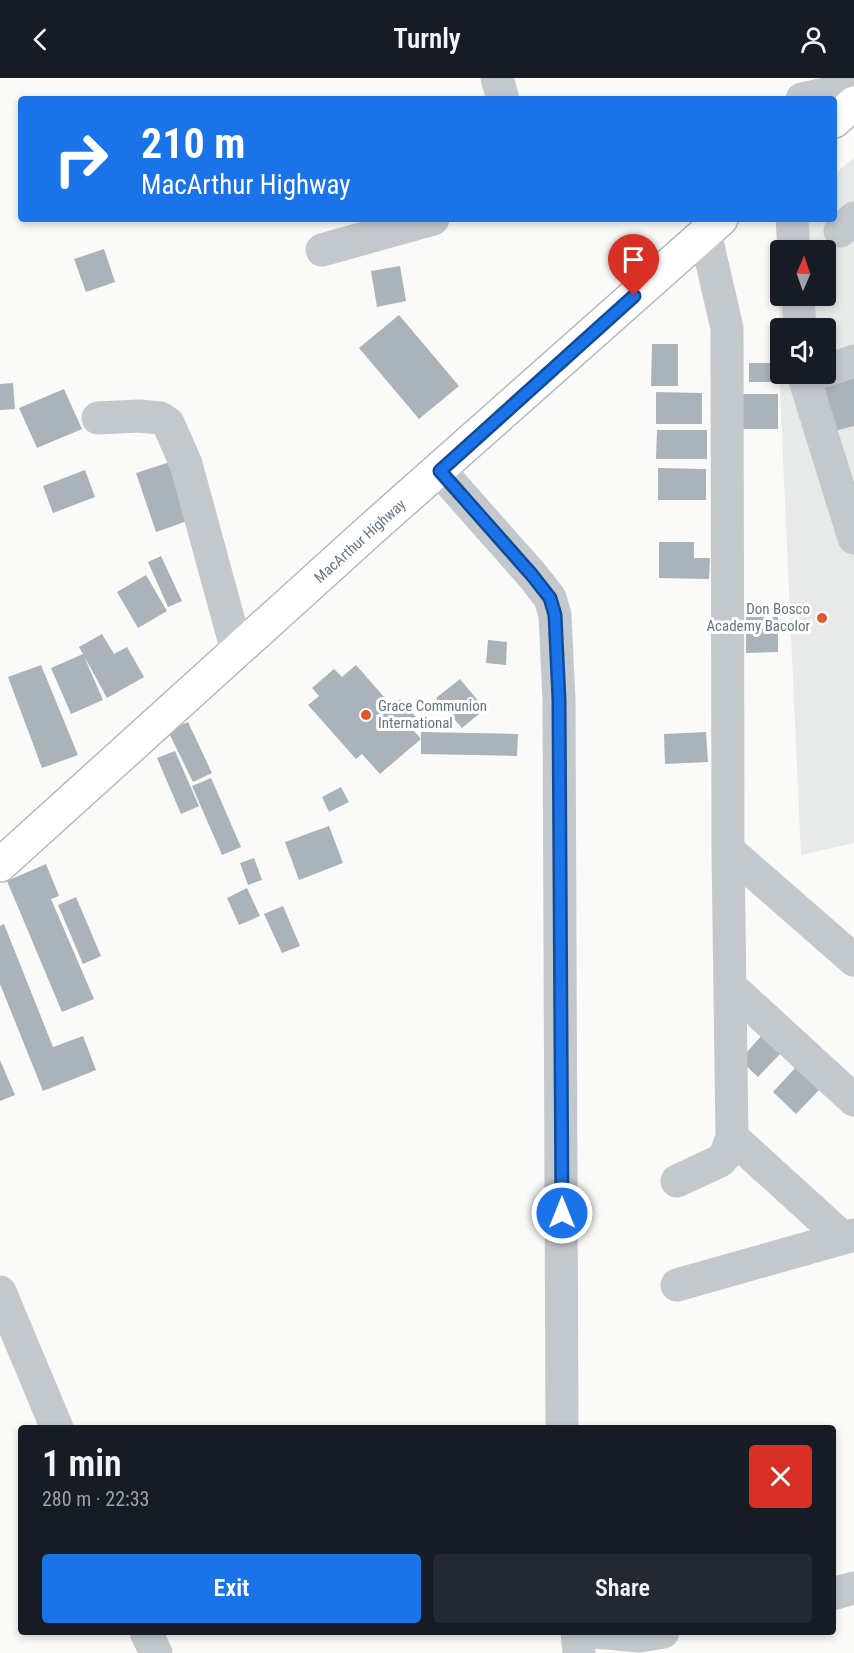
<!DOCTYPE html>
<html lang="en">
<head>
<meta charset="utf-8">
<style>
	:root { --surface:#171b24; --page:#242831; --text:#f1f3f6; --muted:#9ea1a6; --accent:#1a73e8 }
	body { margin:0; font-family:"Roboto Condensed",sans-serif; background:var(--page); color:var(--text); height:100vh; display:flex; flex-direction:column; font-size:22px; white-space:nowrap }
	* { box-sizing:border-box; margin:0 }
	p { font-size:20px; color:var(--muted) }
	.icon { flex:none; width:33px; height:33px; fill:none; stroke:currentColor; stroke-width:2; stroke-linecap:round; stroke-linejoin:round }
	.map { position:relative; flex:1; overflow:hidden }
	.details { position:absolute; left:18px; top:1347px; width:818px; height:210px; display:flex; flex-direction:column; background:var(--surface); border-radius:6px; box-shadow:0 3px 9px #0003 }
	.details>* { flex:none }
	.hud { position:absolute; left:18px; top:18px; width:819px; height:126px; border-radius:6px; box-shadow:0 3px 9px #0003; background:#1a73e8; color:#fff; overflow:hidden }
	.needle { width:39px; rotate:2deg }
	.tools { position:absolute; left:770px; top:162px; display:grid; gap:12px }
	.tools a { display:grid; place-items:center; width:66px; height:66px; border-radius:6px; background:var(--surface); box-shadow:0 3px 9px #0003; font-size:30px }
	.pin { position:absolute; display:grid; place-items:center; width:51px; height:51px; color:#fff; margin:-62px -26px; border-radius:50% 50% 50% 0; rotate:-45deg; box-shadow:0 0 6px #0007 }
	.pin .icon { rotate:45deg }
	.me { position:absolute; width:66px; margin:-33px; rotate:0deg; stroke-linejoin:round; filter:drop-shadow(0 0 4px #0008) }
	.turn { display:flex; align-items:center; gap:21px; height:126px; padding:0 24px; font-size:27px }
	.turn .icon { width:78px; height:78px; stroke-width:2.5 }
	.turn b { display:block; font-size:42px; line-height:51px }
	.round { display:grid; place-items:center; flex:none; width:63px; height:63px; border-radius:6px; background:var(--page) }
	.headline { display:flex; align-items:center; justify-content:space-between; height:102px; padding:0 24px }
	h1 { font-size:36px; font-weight:600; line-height:45px }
	.cta { display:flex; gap:12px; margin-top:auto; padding:12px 24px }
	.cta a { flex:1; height:69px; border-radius:6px; background:var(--accent); color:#fff; font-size:24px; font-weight:600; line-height:69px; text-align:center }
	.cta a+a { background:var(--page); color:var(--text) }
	header { display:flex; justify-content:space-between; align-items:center; height:78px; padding:0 24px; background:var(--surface); font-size:27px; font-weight:600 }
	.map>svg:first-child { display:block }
</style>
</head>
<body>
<header><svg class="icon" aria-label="back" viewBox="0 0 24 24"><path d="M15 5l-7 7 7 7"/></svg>Turnly<svg class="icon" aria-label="person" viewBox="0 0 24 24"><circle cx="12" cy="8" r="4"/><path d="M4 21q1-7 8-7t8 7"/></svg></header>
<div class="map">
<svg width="854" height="1575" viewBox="0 0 854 1575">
	<rect width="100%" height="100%" fill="#fafaf8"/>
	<path fill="#e8e9e9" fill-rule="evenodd" d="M 854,79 L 854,765 L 801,777 L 780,314 L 778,146 L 785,141 L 834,141 L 834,97 ZM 780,172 L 825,172 L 825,218 L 780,218 ZM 780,250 L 825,250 L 825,296 L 780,296 Z"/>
	<path fill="#aab3b9" d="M 104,171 L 115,204 L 86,214 L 74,181 Z
		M 400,188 L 406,223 L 377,229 L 371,193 Z
		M 399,237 L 459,308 L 419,341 L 359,270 Z
		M 652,266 L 678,266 L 678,308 L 651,308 Z
		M 749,285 L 771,285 L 771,304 L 749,304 Z
		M 854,300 L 854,348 L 830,354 L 818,310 Z
		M 13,305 L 15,331 L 0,332 L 0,306 Z
		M 64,311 L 82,351 L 37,370 L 19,330 Z
		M 656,314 L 702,315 L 702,346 L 656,346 Z
		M 739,316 L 778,316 L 778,351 L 739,351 Z
		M 657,352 L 707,352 L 707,381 L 656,381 Z
		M 176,382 L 196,440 L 156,454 L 136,395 Z
		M 658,390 L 706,391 L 706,422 L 658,422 Z
		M 85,392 L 95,419 L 53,435 L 43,408 Z
		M 659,464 L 694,464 L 694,480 L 710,480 L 709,501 L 659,500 Z
		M 161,478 L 182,523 L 168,529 L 148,484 Z
		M 146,497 L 167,533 L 138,550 L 117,514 Z
		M 746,539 L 778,539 L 778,574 L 746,575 Z
		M 102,556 L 114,576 L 127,569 L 144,599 L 107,620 L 79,569 Z
		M 488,562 L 507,564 L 506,587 L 486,585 Z
		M 83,576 L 103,622 L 71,636 L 51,590 Z
		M 41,587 L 78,677 L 42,690 L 8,599 Z
		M 356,587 L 392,628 L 400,621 L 422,646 L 414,653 L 421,661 L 380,696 L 362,676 L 356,681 L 308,627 L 319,618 L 312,610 L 334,591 L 342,599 Z
		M 460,601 L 485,631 L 462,650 L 436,620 Z
		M 188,644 L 212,695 L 193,704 L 168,653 Z
		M 421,654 L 518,656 L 517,678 L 421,676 Z
		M 706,654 L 708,684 L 665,686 L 664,656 Z
		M 175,673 L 199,728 L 181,736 L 157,680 Z
		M 211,700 L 241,769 L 222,777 L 192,708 Z
		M 341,709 L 349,724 L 329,734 L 322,719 Z
		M 329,748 L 343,785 L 299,802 L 285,764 Z
		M 254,780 L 262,802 L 248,807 L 240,785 Z
		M 46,786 L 59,818 L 51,821 L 94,921 L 62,934 L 7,803 Z
		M 247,810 L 260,838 L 239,847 L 227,820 Z
		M 76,819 L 101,878 L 83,886 L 58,827 Z
		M 283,828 L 300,868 L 282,875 L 264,836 Z
		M 4,846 L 53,969 L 83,958 L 96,992 L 43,1013 L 0,906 L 0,848 Z
		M 762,957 L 781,975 L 758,999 L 740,982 Z
		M 0,982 L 15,1017 L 0,1023 Z
		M 797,988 L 821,1010 L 796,1036 L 773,1014 Z"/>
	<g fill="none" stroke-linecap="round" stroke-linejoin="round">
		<g stroke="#b5babe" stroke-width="36">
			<path id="major" d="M 834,43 L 854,25
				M 0,787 L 368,454 L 721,141"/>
		</g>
		<path stroke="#c3c8cc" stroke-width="33" d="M 497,0 L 503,21
			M 802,21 L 854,10
			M 792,141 L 794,172
			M 840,153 L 854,140
			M 322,172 L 433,141
			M 798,218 L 800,250
			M 825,293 L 854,283
			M 803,296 L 854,460
			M 98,340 L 139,338 L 160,340 L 168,345 L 186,386 L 237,573
			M 440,393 L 532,497 L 550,520 L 555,537 L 559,622 L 562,1350
			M 728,772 L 854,882
			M 731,909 L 854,1022
			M 732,1059 L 843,1160
			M 677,1103 L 720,1083 L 726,1076 L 732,1059 L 728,772 L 727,250 L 705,155
			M 677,1207 L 854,1157
			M 0,1214 L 57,1350
			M 832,1516 L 854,1510
			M 146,1554 L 156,1575
			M 577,1554 L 579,1575
			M 595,1554 L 640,1558 L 663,1554"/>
		<use href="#major" stroke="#fff" stroke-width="33"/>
	</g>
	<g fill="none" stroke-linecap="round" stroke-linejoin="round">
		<g stroke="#114b97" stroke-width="15">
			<path id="route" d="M 562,1135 L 559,622 L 555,537 L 550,520 L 532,497 L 440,393 L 634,218"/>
		</g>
		<use href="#route" stroke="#1a73e8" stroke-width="10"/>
	</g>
	<g fill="#e4572e" stroke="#fff" stroke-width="2">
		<circle cx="822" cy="540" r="6"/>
		<circle cx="366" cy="637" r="6"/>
	</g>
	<g text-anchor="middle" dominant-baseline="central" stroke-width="6" stroke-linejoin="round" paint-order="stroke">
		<g font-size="15" fill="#657683" stroke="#fff">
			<text transform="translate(360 463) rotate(-42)">MacArthur Highway</text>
		</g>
		<g font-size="15" fill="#657683" stroke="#fff" text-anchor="end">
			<text x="810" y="531">Don Bosco<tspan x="810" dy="17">Academy Bacolor</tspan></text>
			<text x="378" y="628" text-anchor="start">Grace Communion<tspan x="378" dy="17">International</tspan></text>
		</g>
	</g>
</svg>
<div class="tools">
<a><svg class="needle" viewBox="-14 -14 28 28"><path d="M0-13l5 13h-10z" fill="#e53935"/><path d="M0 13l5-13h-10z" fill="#9ea1a6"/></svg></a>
<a><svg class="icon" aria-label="sound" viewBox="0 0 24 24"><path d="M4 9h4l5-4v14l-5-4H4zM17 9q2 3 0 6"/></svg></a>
</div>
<div class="pin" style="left:634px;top:218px;background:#d93025"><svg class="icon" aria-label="arrive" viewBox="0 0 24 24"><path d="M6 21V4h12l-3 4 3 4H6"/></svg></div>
<svg class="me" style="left:562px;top:1135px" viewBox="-20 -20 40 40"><circle r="17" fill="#1a73e8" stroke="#fff" stroke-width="3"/><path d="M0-11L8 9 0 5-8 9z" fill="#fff"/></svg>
<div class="hud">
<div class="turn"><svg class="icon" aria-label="right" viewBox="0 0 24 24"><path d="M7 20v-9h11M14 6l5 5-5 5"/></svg><div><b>210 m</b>MacArthur Highway</div></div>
</div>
<section class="details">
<div class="headline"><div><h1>1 min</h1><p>280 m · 22:33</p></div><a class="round" style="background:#d93025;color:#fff"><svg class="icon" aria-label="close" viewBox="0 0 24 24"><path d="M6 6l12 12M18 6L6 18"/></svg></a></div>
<div class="cta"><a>Exit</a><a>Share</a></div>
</section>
</div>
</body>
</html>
